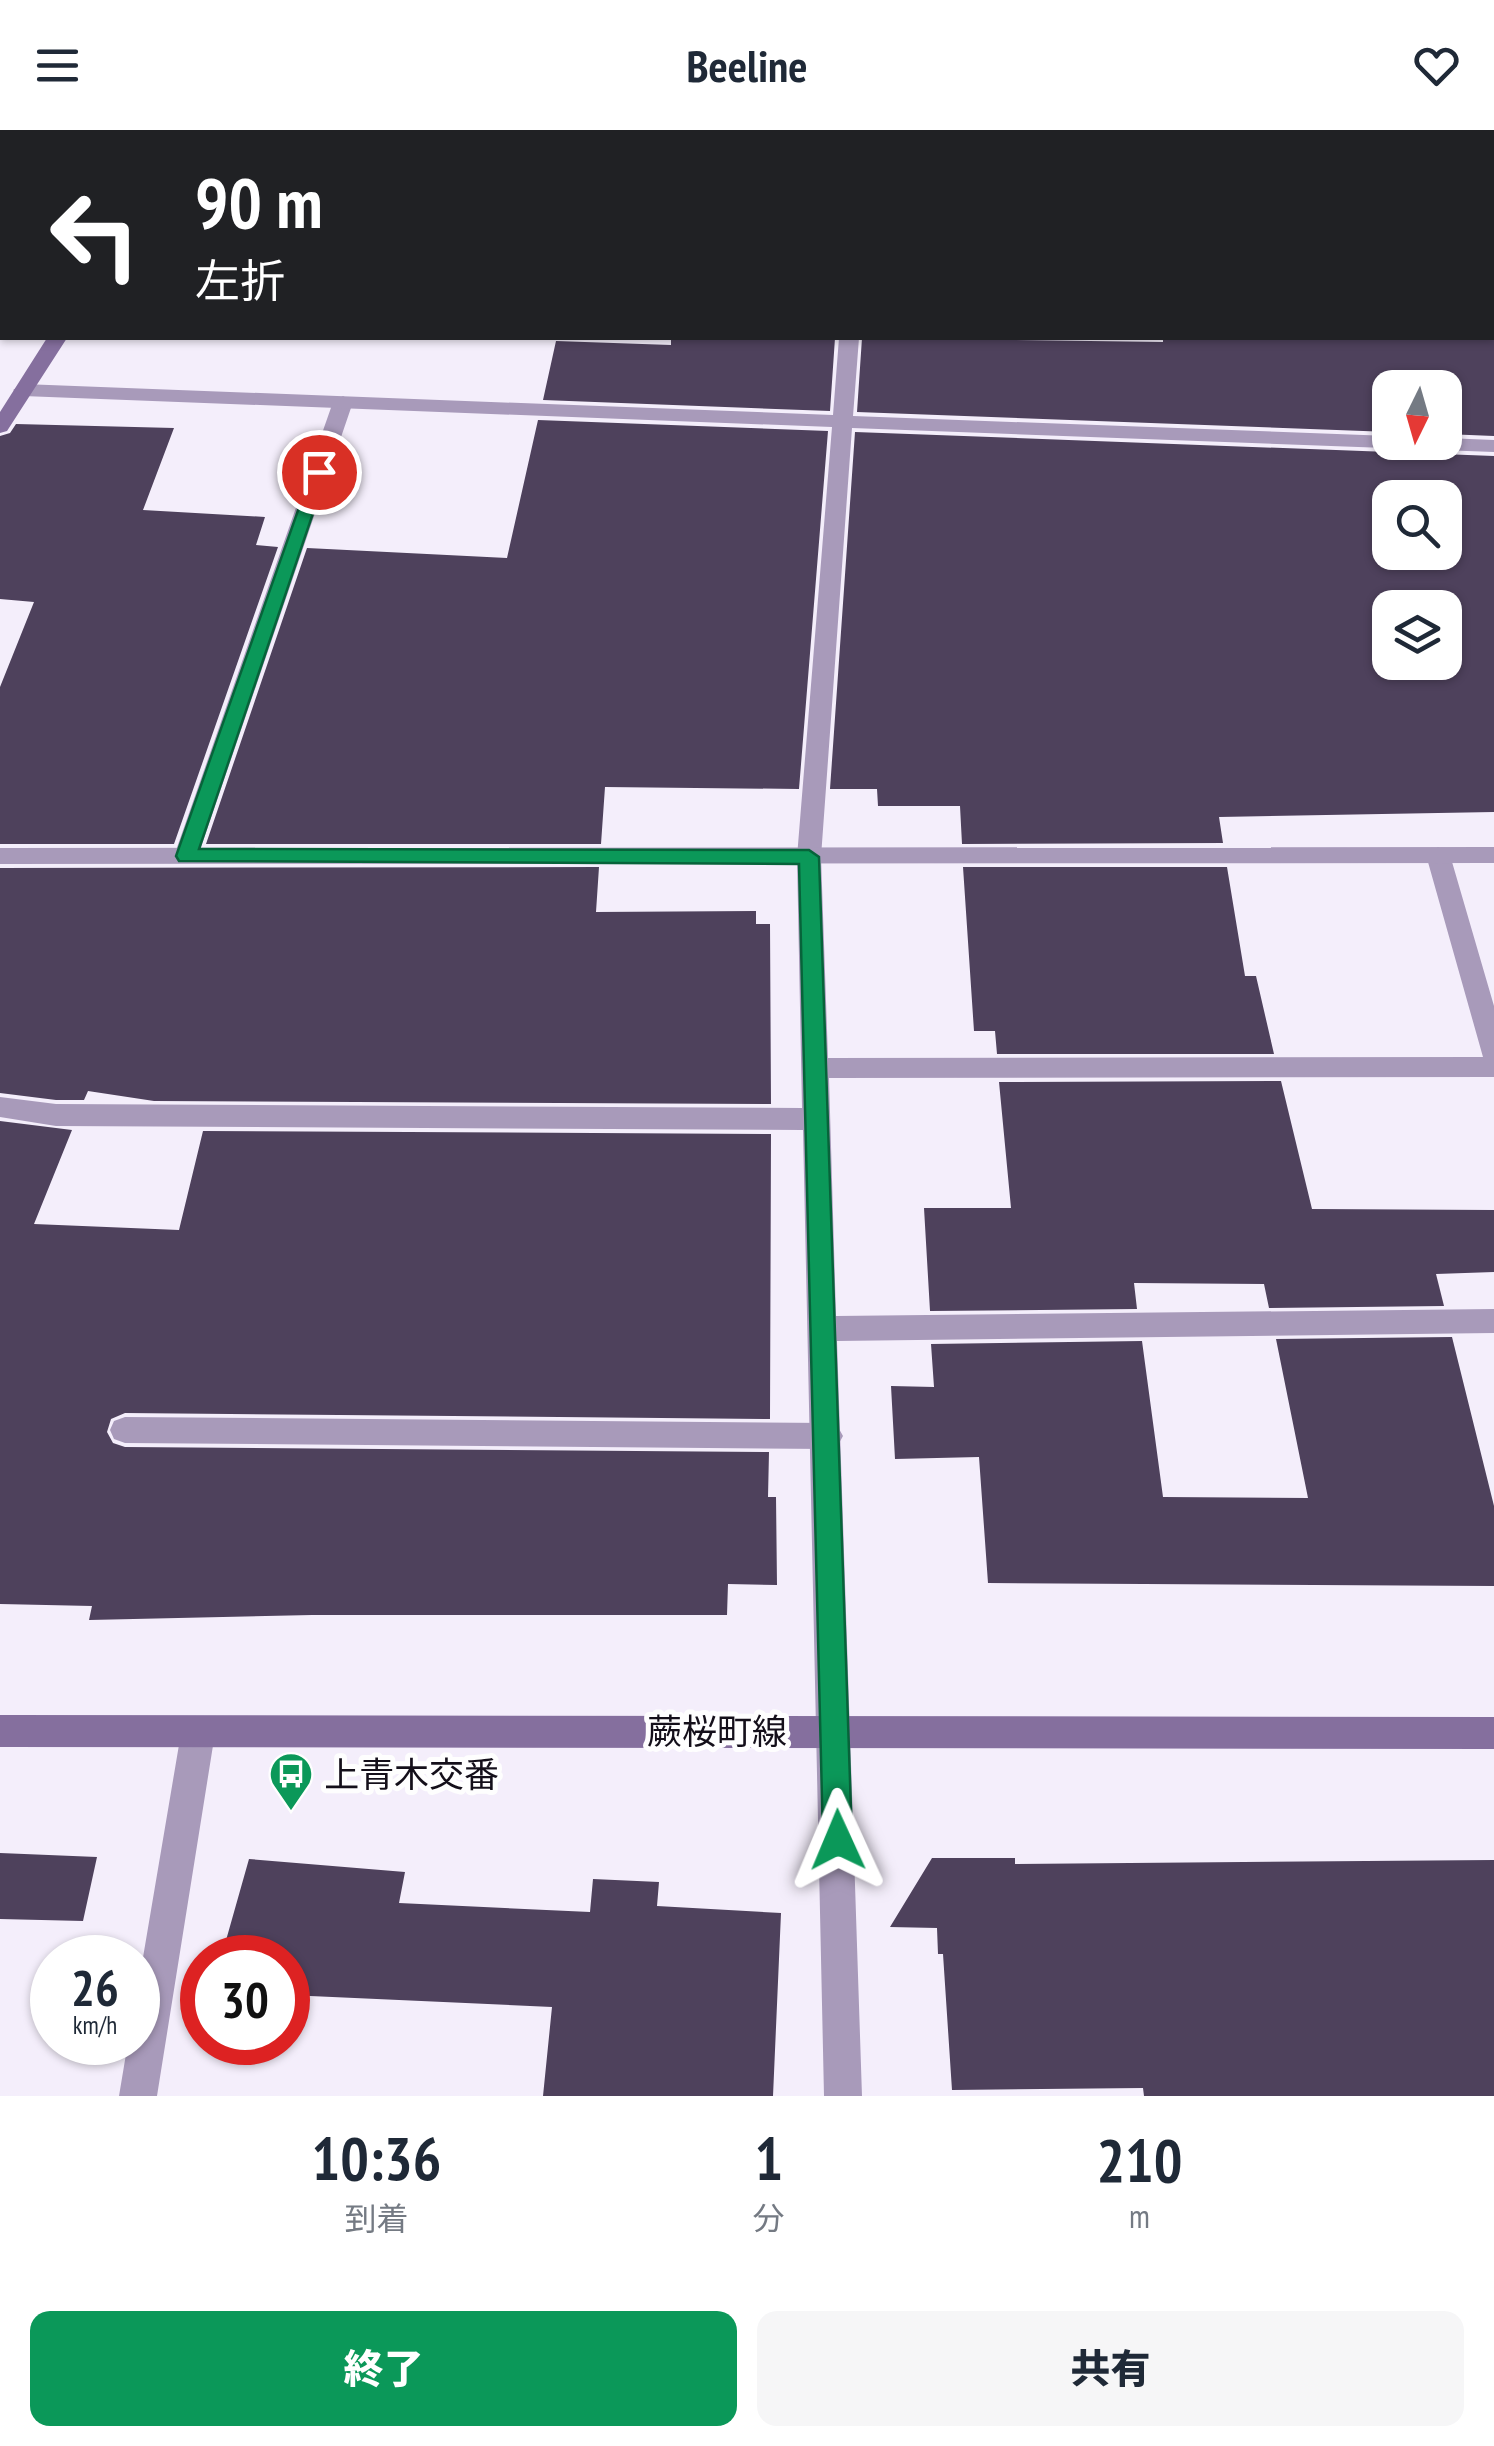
<!DOCTYPE html>
<html lang="ja">
<head>
<meta charset="utf-8">
<style>
	:root { --surface:#fff; --page:#f6f6f7; --text:#1f2937; --muted:#747a83; --accent:#0b9859 }
	body { margin:0; font-family:"PT Sans Narrow","Noto Sans JP",sans-serif; background:var(--page); color:var(--text); height:100vh; display:flex; flex-direction:column; font-size:38px; white-space:nowrap }
	* { box-sizing:border-box; margin:0 }
	p { font-size:32px; color:var(--muted) }
	.icon { flex:none; width:55px; height:55px; fill:none; stroke:currentColor; stroke-width:2; stroke-linecap:round; stroke-linejoin:round }
	.map { position:relative; height:1966px; overflow:hidden }
	.panel { display:flex; flex-direction:column; background:var(--surface); flex:1 }
	.panel>* { flex:none }
	.banner { position:absolute; left:0px; top:0px; width:1495px; height:210px; box-shadow:0 2px 8px #0004; background:#202124; color:#fff; overflow:hidden }
	.needle { width:65px; rotate:185deg }
	.controls { position:absolute; left:1372px; top:240px; display:grid; gap:20px }
	.controls a { display:grid; place-items:center; width:90px; height:90px; border-radius:20px; background:var(--surface); box-shadow:0 2px 8px #0004; font-size:50px }
	.speed { position:absolute; left:30px; top:1805px; display:flex; gap:20px; font-size:50px; font-weight:700; text-align:center }
	.speed>* { display:grid; place-content:center; width:130px; height:130px; border-radius:50%; background:var(--surface); box-shadow:0 2px 8px #0004; line-height:1 }
	.speed small { font-size:25px; font-weight:400 }
	.speed .limit { border:15px solid #d22; background:#fff; color:#111 }
	.pin { position:absolute; display:grid; place-items:center; width:85px; height:85px; color:#fff; margin:-42px; border:5px solid #fff; border-radius:50%; box-shadow:0 2px 10px #0007 }
	.me { position:absolute; width:110px; margin:-55px; rotate:359deg; stroke-linejoin:round; filter:drop-shadow(0 0 8px #0008) }
	.turn { display:flex; align-items:center; gap:35px; height:210px; padding:0 30px; font-size:45px }
	.turn .icon { width:130px; height:130px; stroke-width:2.5 }
	.turn b { display:block; font-size:70px; line-height:85px }
	.eta { display:flex; justify-content:space-evenly; align-items:center; height:170px; text-align:center }
	.eta b { font-size:60px; font-weight:800; line-height:70px }
	.button { display:flex; gap:20px; margin-top:auto; padding:20px 30px }
	.button a { flex:1; height:115px; border-radius:20px; background:var(--accent); color:#fff; font-size:40px; font-weight:800; line-height:115px; text-align:center }
	.button a+a { background:var(--page); color:var(--text) }
	header { display:flex; justify-content:space-between; align-items:center; height:130px; padding:0 30px; background:var(--surface); font-size:45px; font-weight:800 }
	.map>svg:first-child { display:block }
</style>
</head>
<body>
<header><svg class="icon" aria-label="menu" viewBox="0 0 24 24"><path d="M4 6h16M4 12h16M4 18h16"/></svg>Beeline<svg class="icon" aria-label="heart" viewBox="0 0 24 24"><path d="M12 20l-8-8c-3-5 5-10 8-4 3-6 11-1 8 4z"/></svg></header>
<div class="map">
<svg width="1494" height="1966" viewBox="0 0 1494 1966">
	<rect width="100%" height="100%" fill="#f4eefb"/>
	<path fill="#4e415c" fill-rule="evenodd" d="M 671,208 L 835,208 L 830,281 L 543,270 L 556,211 L 671,215 Z
		M 862,208 L 1163,212 L 1163,208 L 1494,208 L 1494,306 L 1445,304 L 1445,258 L 1390,258 L 1390,302 L 857,282 Z
		M 538,290 L 828,301 L 799,659 L 605,657 L 601,714 L 206,714 L 307,418 L 507,428 Z
		M 16,294 L 174,298 L 143,380 L 265,387 L 256,415 L 278,417 L 174,714 L 0,714 L 0,557 L 34,472 L 0,469 L 0,306 L 10,303 Z
		M 855,302 L 1494,326 L 1494,682 L 1219,687 L 1223,713 L 962,714 L 960,676 L 878,676 L 877,659 L 830,659 ZM 1390,368 L 1445,368 L 1445,422 L 1390,422 ZM 1390,478 L 1445,478 L 1445,532 L 1390,532 Z
		M 599,737 L 596,782 L 756,781 L 756,794 L 770,794 L 771,974 L 154,971 L 88,961 L 84,970 L 56,970 L 0,963 L 0,738 Z
		M 963,737 L 1227,737 L 1245,846 L 1256,846 L 1274,924 L 997,924 L 995,901 L 974,901 Z
		M 1281,951 L 1312,1079 L 1494,1080 L 1494,1142 L 1436,1144 L 1444,1176 L 1269,1178 L 1264,1154 L 1134,1153 L 1137,1179 L 930,1181 L 924,1078 L 1011,1078 L 999,952 Z
		M 0,991 L 72,1000 L 34,1094 L 179,1100 L 203,1001 L 771,1004 L 770,1289 L 125,1283 L 111,1289 L 107,1302 L 113,1313 L 125,1317 L 769,1322 L 768,1367 L 776,1367 L 777,1455 L 728,1454 L 727,1485 L 312,1485 L 89,1490 L 92,1476 L 0,1474 Z
		M 1452,1207 L 1494,1376 L 1494,1456 L 988,1453 L 979,1327 L 895,1329 L 891,1256 L 934,1257 L 931,1214 L 1142,1211 L 1163,1367 L 1308,1368 L 1276,1209 Z
		M 0,1723 L 97,1727 L 83,1791 L 0,1789 Z
		M 932,1728 L 1015,1728 L 1015,1734 L 1494,1730 L 1494,1966 L 1144,1966 L 1143,1958 L 952,1960 L 943,1824 L 938,1824 L 937,1798 L 890,1797 Z
		M 249,1729 L 405,1742 L 399,1773 L 590,1782 L 593,1749 L 659,1752 L 657,1776 L 781,1783 L 773,1966 L 543,1966 L 552,1877 L 288,1865 L 288,1828 L 221,1828 Z"/>
	<g fill="none" stroke-linecap="round" stroke-linejoin="round">
		<path fill="#a89aba" fill-rule="evenodd" d="M 0,88 L 2,88 L 2,98 L 0,98 Z
			M 343,266 L 353,272 L 198,726 L 195,732 L 177,732 L 174,726 L 333,272 Z
			M 125,1287 L 827,1293 L 838,1297 L 843,1306 L 838,1315 L 827,1319 L 125,1313 L 114,1309 L 110,1300 L 114,1291 Z"/>
		<path fill="#a89aba" fill-rule="evenodd" d="M 687,0 L 703,0 L 703,2 L 687,2 Z
			M 855,0 L 871,0 L 871,2 L 855,2 Z
			M 1492,61 L 1494,61 L 1494,71 L 1492,71 Z
			M 839,208 L 859,208 L 853,286 L 1390,306 L 1390,312 L 1445,312 L 1445,308 L 1494,310 L 1494,322 L 852,298 L 821,727 L 828,928 L 1483,927 L 1426,725 L 1438,717 L 1450,725 L 1494,876 L 1494,947 L 829,948 L 836,1186 L 1494,1179 L 1494,1203 L 837,1211 L 862,1966 L 824,1966 L 803,1000 L 56,996 L 0,987 L 0,967 L 56,974 L 802,978 L 797,727 L 832,297 L 23,266 L 13,260 L 23,254 L 833,285 Z
			M 198,1587 L 210,1591 L 215,1603 L 157,1966 L 119,1966 L 128,1912 L 138,1912 L 138,1857 L 181,1603 L 186,1591 Z"/>
		<path fill="#a89aba" fill-rule="evenodd" d="M 1494,717 L 1494,733 L 0,734 L 0,718 Z"/>
		<path fill="#856f9e" fill-rule="evenodd" d="M 47,208 L 67,208 L 7,301 L 0,303 L 0,282 Z
			M 0,1585 L 1494,1587 L 1494,1619 L 0,1617 Z"/>
	</g>
	<path fill="#0b9859" stroke="#07633a" stroke-width="2.5" d="M 313,338 L 327,342 L 199,719 L 809,720 L 819,727 L 852,1710 L 848,1720 L 838,1724 L 827,1720 L 823,1710 L 799,734 L 179,731 L 176,726 Z"/>
	<defs>
		<g id="bus-pin" transform="scale(2.25)"><path d="M0 17L-7.5 6A9.5 9.5 0 1 1 7.5 6Z" fill="#0b9859" stroke="#fefefe"/><path d="M-5-6H5V4H4V6H2V4H-2V6H-4V4H-5ZM-3.5-4V0h7V-4ZM-3.5 1.2v1.5H-2V1.2ZM2 1.2v1.5H3.5V1.2Z" fill="#fff"/></g>
	</defs>
	<g fill-rule="evenodd">
		<use href="#bus-pin" x="291" y="1644"/>
	</g>
	<g text-anchor="middle" dominant-baseline="central" stroke-width="10" stroke-linejoin="round" paint-order="stroke">
		<g font-size="35" fill="#140f1a" stroke="#fefefe">
			<text x="717" y="1601">蕨桜町線</text>
		</g>
		<g font-size="35" fill="#140f1a" stroke="#fefefe" text-anchor="start">
			<text x="324" y="1644">上青木交番</text>
		</g>
	</g>
</svg>
<div class="controls">
<a><svg class="needle" viewBox="-14 -14 28 28"><path d="M0-13l5 13h-10z" fill="#e53935"/><path d="M0 13l5-13h-10z" fill="#747a83"/></svg></a>
<a><svg class="icon" aria-label="search" viewBox="0 0 24 24"><circle cx="10" cy="10" r="6"/><path d="M15 15l6 6"/></svg></a>
<a><svg class="icon" aria-label="layers" viewBox="0 0 24 24"><path d="M12 4l9 5-9 5-9-5zM3 14l9 5 9-5"/></svg></a>
</div>
<div class="speed"><div>26<small>km/h</small></div><div class="limit">30</div></div>
<div class="pin" style="left:319px;top:342px;background:#d93025"><svg class="icon" aria-label="arrive" viewBox="0 0 24 24"><path d="M6 21V4h12l-3 4 3 4H6"/></svg></div>
<svg class="me" style="left:838px;top:1710px" viewBox="-20 -20 40 40"><path d="M0-17L14 15 0 8-14 15z" fill="#0b9859" stroke="#fff" stroke-width="4"/></svg>
<div class="banner">
<div class="turn"><svg class="icon" aria-label="left" viewBox="0 0 24 24"><path d="M17 20v-9H6M10 6l-5 5 5 5"/></svg><div><b>90 m</b>左折</div></div>
</div>
</div>
<section class="panel">
<div class="eta">
<div><b>10:36</b><p>到着</p></div>
<div><b>1</b><p>分</p></div>
<div><b>210</b><p>m</p></div>
</div>
<div class="button"><a>終了</a><a>共有</a></div>
</section>
</body>
</html>
